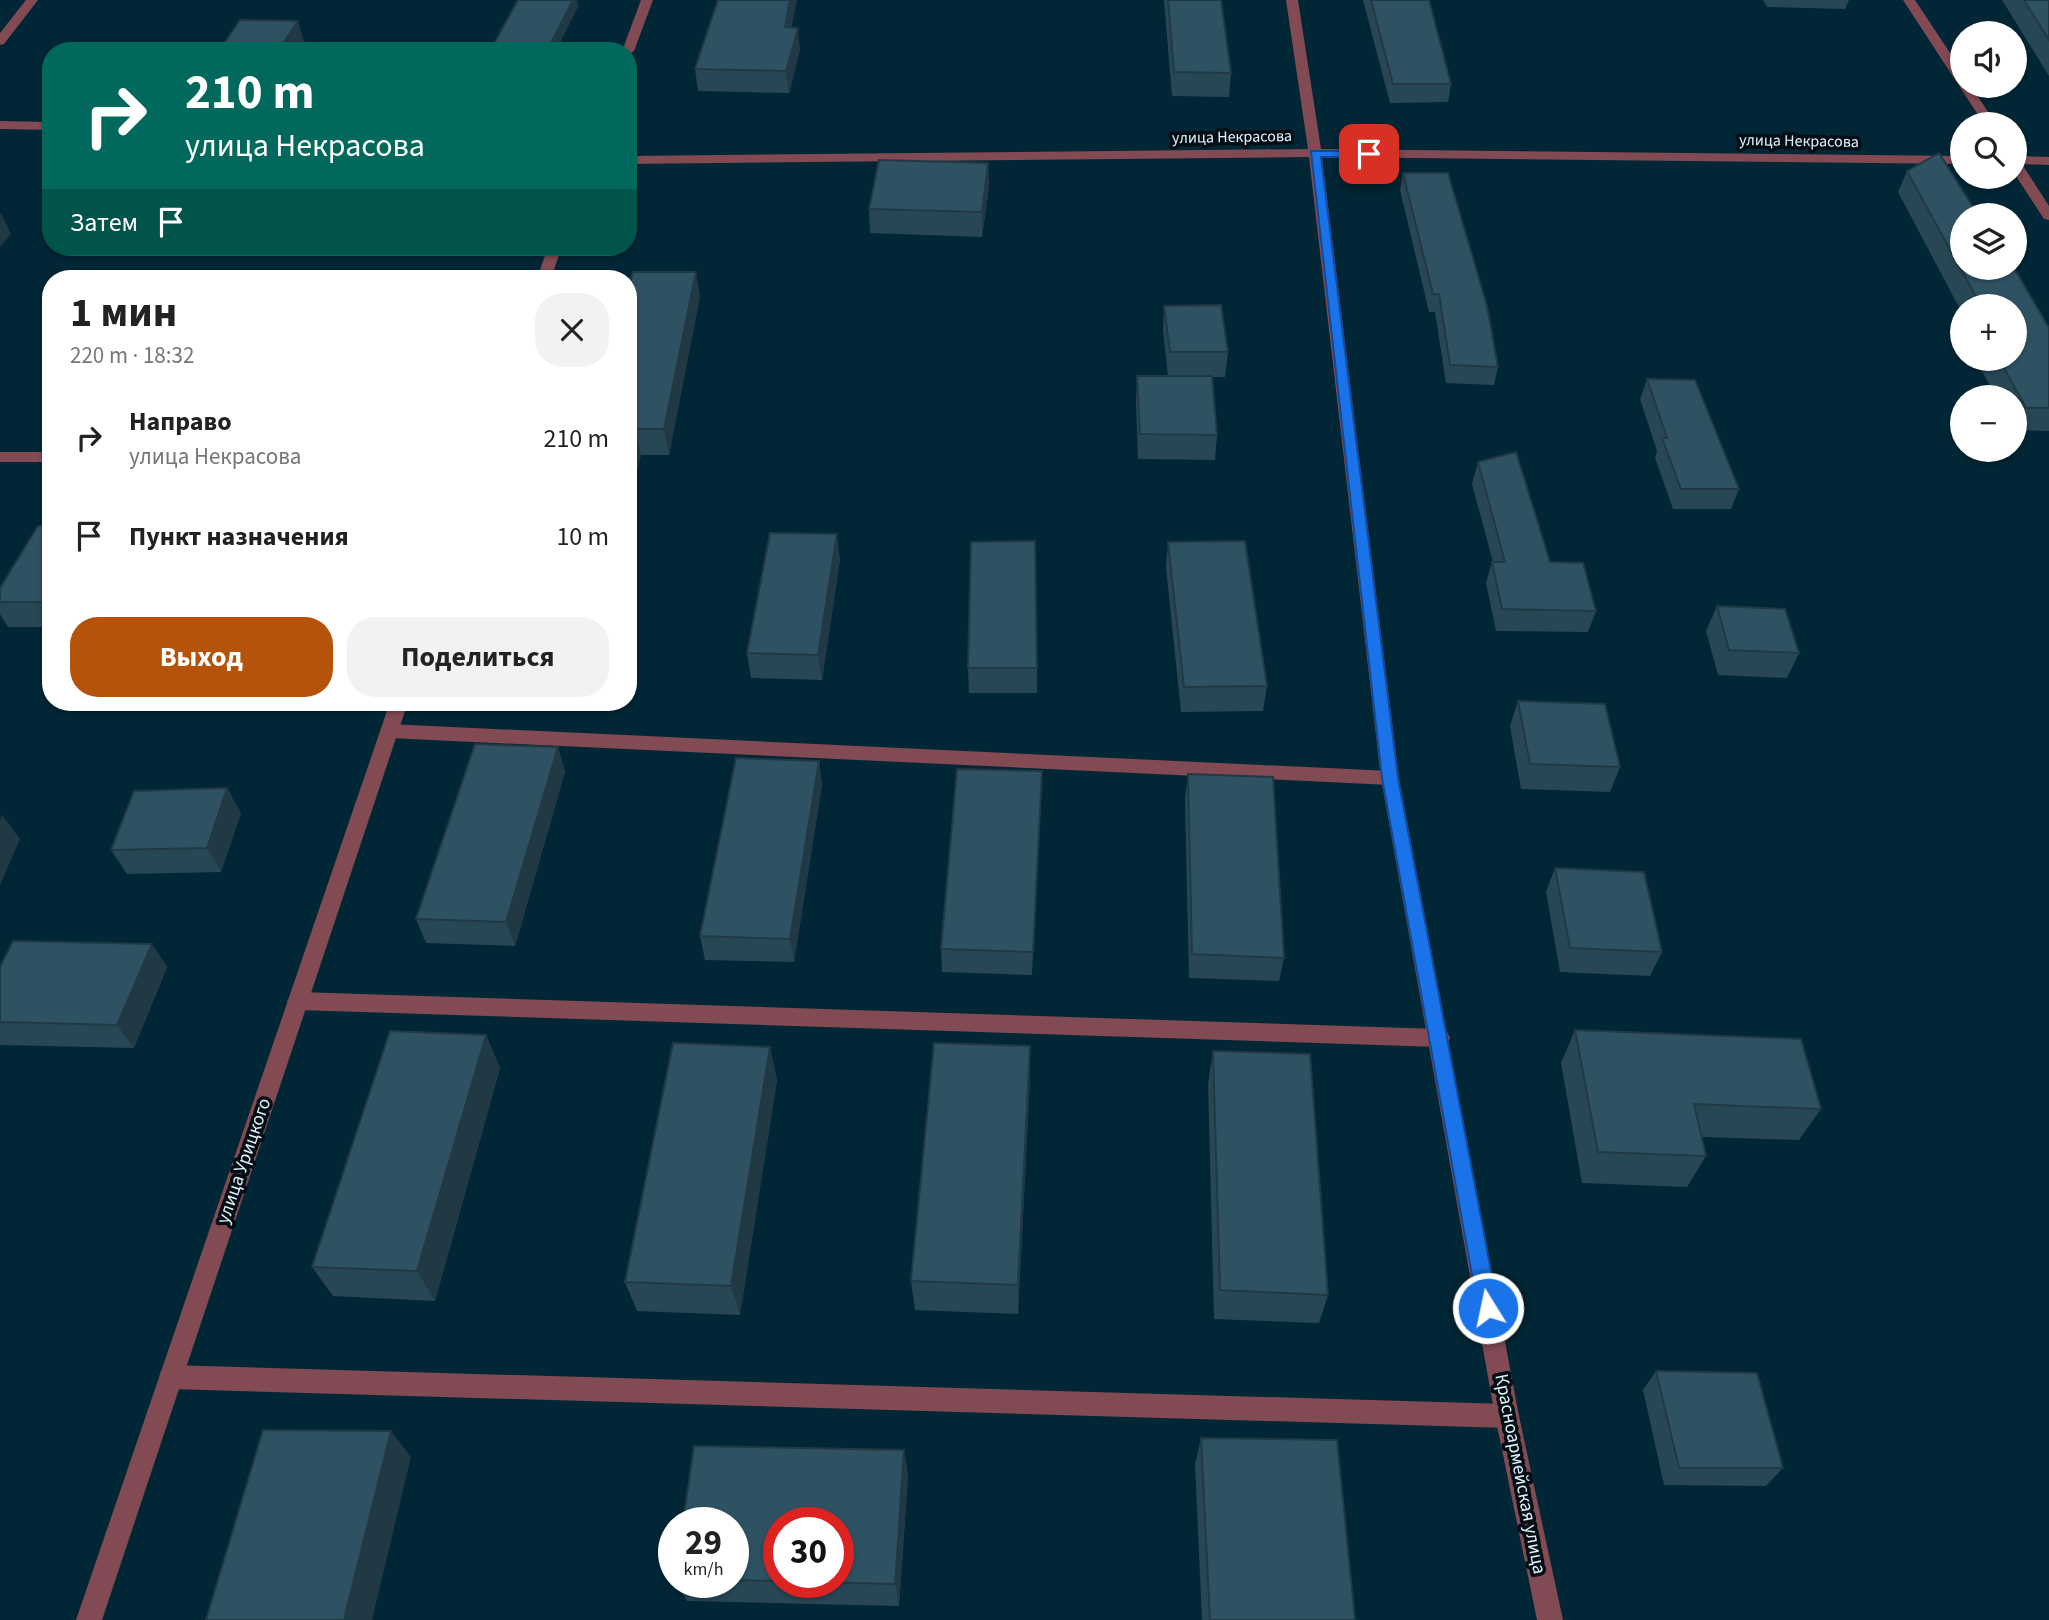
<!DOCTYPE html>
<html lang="ru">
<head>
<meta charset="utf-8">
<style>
	:root { --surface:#fff; --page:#f2f2f2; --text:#222; --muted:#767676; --accent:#b45309 }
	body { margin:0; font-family:"Source Sans 3",sans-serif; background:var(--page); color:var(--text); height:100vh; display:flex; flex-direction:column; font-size:26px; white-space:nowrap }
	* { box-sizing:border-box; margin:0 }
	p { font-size:23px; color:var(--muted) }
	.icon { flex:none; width:38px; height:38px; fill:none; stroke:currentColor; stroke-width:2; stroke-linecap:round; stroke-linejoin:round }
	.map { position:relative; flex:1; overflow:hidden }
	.side { position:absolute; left:42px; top:270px; width:595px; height:441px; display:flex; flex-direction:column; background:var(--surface); border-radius:28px; box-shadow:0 2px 5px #0004 }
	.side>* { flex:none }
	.top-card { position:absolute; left:42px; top:42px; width:595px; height:214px; border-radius:28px; box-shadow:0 2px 5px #0004; background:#00695c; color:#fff; overflow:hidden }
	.controls { position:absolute; left:1950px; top:21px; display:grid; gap:14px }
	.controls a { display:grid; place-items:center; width:77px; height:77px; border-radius:50%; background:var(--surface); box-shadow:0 2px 5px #0004; font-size:35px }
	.speed { position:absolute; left:658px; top:1507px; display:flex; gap:14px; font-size:35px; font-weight:700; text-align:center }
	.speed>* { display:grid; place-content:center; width:91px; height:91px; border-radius:50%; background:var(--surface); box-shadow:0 2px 5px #0004; line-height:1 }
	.speed small { font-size:18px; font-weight:400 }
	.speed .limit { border:10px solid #d22; background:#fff; color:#111 }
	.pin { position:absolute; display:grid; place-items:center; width:60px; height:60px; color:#fff; margin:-30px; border-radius:14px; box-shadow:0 4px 10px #0006 }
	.me { position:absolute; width:77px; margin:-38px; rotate:350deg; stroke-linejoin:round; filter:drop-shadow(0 0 5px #0008) }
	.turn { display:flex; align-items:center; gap:24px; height:147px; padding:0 28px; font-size:32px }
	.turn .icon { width:91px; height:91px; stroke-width:2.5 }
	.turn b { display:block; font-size:49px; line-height:60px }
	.then { display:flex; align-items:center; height:66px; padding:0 28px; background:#0003; gap:14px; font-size:26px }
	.round { display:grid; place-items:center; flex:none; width:74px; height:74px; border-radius:28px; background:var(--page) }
	.summary { display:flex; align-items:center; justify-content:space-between; height:119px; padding:0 28px }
	h1 { font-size:42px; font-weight:700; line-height:52px }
	.primary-button { display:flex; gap:14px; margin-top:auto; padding:14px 28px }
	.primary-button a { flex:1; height:80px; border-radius:28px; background:var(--accent); color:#fff; font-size:28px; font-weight:700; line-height:80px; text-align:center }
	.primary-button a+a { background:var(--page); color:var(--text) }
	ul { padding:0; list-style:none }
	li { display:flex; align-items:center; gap:21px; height:98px; padding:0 28px }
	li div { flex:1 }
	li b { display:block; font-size:26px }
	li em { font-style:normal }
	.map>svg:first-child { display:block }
</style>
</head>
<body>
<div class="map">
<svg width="2049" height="1620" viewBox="0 0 2049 1620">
	<rect width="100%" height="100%" fill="#012635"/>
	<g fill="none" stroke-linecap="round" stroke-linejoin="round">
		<path fill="#824a52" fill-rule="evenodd" d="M 0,452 L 51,452 L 51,462 L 0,462 Z
			M 389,724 L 1390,771 L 1399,778 L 1390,785 L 389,738 L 380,731 Z
			M 298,992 L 1439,1029 L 1447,1032 L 1450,1038 L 1447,1044 L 1439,1047 L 298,1010 L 291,1007 L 287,1001 L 291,995 Z
			M 171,1365 L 1507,1404 L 1516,1407 L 1519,1416 L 1516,1425 L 1507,1428 L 171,1389 L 162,1385 L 159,1377 L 162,1369 Z"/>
		<path fill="#824a52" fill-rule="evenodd" d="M 26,0 L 38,0 L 4,44 L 0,45 L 0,33 Z
			M 641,0 L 653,0 L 634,51 L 628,55 L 628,51 L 622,51 Z
			M 1286,0 L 1298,0 L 1321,149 L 1962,156 L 1962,164 L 1322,157 L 1399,778 L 1519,1416 L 1563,1620 L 1537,1620 L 1495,1416 L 1381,778 L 1309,157 L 628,164 L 628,156 L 1308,149 Z
			M 1903,0 L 1915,0 L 1962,71 L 1962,86 L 1971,86 L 1996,124 L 1984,124 Z
			M 0,121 L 51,122 L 51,130 L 0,129 Z
			M 2014,156 L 2049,157 L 2049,165 L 2022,164 L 2049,206 L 2049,220 L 2044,219 L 2014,173 Z
			M 548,247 L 562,247 L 551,278 L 537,278 Z
			M 390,702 L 408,702 L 102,1620 L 76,1620 Z"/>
	</g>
	<path fill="#284755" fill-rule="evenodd" d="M 718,0 L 797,0 L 791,27 L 800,49 L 789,93 L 698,91 L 695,69 Z
		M 1164,0 L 1221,0 L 1231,73 L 1229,97 L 1172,96 Z
		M 1363,0 L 1429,0 L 1451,84 L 1448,102 L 1390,103 Z
		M 1763,0 L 1849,0 L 1845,9 L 1767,7 Z
		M 2002,0 L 2049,0 L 2049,76 Z
		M 988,163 L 989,187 L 982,237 L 870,233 L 869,209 Z
		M 1907,171 L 2049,328 L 2049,431 L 2014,430 L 2014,397 L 1996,397 L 1977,362 L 1979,359 L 2014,359 L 2014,306 L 1962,306 L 1962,313 L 1898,192 Z
		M 1403,173 L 1498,367 L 1494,385 L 1446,383 L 1435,312 L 1429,312 L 1400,190 Z
		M 628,289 L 700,296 L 669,455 L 641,455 L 628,505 Z
		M 1164,306 L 1228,352 L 1225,377 L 1212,377 L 1217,435 L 1215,460 L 1138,459 L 1136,401 L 1137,376 L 1168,376 L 1163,331 Z
		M 1647,379 L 1739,489 L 1731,509 L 1673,509 L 1655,458 L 1657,451 L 1640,399 Z
		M 1478,462 L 1550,562 L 1596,611 L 1588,632 L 1496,631 L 1486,583 L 1492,562 L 1493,562 L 1472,484 Z
		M 51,526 L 51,627 L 8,627 L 0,614 L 0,602 Z
		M 1168,542 L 1267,686 L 1263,711 L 1181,712 L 1166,567 Z
		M 840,559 L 822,680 L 751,678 L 747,653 Z
		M 1717,606 L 1799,653 L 1787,678 L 1718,675 L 1706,631 Z
		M 968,668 L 1037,668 L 1037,693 L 969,693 Z
		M 1518,701 L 1620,767 L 1610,792 L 1521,789 L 1510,726 Z
		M 558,747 L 565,772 L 515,946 L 426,943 L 416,919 Z
		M 819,761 L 822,785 L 794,962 L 705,960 L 700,936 Z
		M 1042,771 L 1032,975 L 942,972 L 941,949 Z
		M 1188,774 L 1284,958 L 1279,981 L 1189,978 L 1185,799 Z
		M 227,788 L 241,813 L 221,872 L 127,874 L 111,850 Z
		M 1555,868 L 1662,952 L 1650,976 L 1560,972 L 1546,892 Z
		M 152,944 L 167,967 L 134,1048 L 0,1045 L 0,967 Z
		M 1575,1030 L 1821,1109 L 1799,1140 L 1702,1137 L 1706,1156 L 1687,1187 L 1582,1183 L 1561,1063 Z
		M 486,1035 L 500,1068 L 435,1301 L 333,1296 L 312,1267 Z
		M 770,1047 L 777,1080 L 740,1315 L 637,1311 L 625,1282 Z
		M 1213,1051 L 1328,1295 L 1319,1323 L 1214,1319 L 1208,1084 Z
		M 1030,1079 L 1018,1314 L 915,1310 L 911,1281 Z
		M 1656,1371 L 1783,1468 L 1766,1486 L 1664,1485 L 1643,1390 Z
		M 1201,1438 L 1355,1620 L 1202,1620 L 1195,1464 Z
		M 904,1450 L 908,1476 L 899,1606 L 687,1601 L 676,1582 L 733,1582 L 733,1522 ZM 779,1522 L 838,1582 L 779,1582 Z"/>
	<path fill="#213945" d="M 573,0 L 577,0 L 578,7 L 556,51 L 547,51 Z
		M 790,0 L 797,0 L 787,49 L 785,27 Z
		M 298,21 L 305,44 L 301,51 L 278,51 Z
		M 798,28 L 800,49 L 789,93 L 786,71 Z
		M 988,163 L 989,187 L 982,237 L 982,212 Z
		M 1,213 L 11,234 L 0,247 L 0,214 Z
		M 696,272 L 700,296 L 669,455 L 664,429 Z
		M 635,429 L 641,455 L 628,505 L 628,457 Z
		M 837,534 L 840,559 L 822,680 L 818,655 Z
		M 558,747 L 565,772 L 515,946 L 506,922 Z
		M 819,761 L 822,785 L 794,962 L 790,939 Z
		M 1042,771 L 1041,796 L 1032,975 L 1033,952 Z
		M 227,788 L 241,813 L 221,872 L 207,848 Z
		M 2,815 L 20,839 L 0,885 L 0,820 Z
		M 152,944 L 167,967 L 134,1048 L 117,1025 Z
		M 486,1035 L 500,1068 L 435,1301 L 417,1271 Z
		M 1030,1046 L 1030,1079 L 1018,1314 L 1018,1285 Z
		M 770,1047 L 777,1080 L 740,1315 L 731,1286 Z
		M 391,1431 L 411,1457 L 372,1620 L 344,1620 Z
		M 904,1450 L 908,1476 L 899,1606 L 895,1584 Z"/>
	<path fill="#2f5263" stroke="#213945" stroke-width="2" d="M 518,0 L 573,0 L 547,51 L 490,51 Z
		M 718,0 L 790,0 L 785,27 L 798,28 L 786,71 L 695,69 Z
		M 1168,0 L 1221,0 L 1231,73 L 1174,72 Z
		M 1371,0 L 1429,0 L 1451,84 L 1393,84 Z
		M 2024,0 L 2049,0 L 2049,40 Z
		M 240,20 L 298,21 L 278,51 L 219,51 Z
		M 1939,153 L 1978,215 L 1962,215 L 1962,268 L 2014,268 L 2049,328 L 2049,408 L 2026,408 L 1999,359 L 2014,359 L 2014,306 L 1981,306 L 1907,171 Z
		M 879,160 L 988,163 L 982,212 L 869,209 Z
		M 1403,173 L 1448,173 L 1487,306 L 1498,367 L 1450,365 L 1439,294 L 1433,294 Z
		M 633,272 L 696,272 L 664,429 L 635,429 L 628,457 L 628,289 Z
		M 1221,305 L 1228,352 L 1170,352 L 1164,306 Z
		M 1137,376 L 1212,376 L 1217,435 L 1140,434 Z
		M 1647,379 L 1695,380 L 1739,489 L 1681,489 L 1662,438 L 1667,438 Z
		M 1516,452 L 1550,562 L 1583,563 L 1596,611 L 1502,609 L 1492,562 L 1505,562 L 1478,462 Z
		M 38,526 L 51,526 L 51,602 L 0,602 L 0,588 Z
		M 770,533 L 837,534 L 818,655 L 747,653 Z
		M 1035,541 L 1037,668 L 968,668 L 971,542 Z
		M 1245,541 L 1267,686 L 1184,687 L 1168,542 Z
		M 1717,606 L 1785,609 L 1799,653 L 1729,650 Z
		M 1518,701 L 1605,704 L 1620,767 L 1530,764 Z
		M 475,744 L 558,747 L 506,922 L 416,919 Z
		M 736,758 L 819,761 L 790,939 L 700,936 Z
		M 957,769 L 1042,771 L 1033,952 L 941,949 Z
		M 1188,774 L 1273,777 L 1284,958 L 1192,954 Z
		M 227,788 L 207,848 L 111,850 L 134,791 Z
		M 1555,868 L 1644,872 L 1662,952 L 1570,948 Z
		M 13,941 L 152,944 L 117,1025 L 0,1022 L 0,967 Z
		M 1575,1030 L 1801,1039 L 1821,1109 L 1694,1104 L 1706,1156 L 1598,1152 Z
		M 390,1031 L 486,1035 L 417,1271 L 312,1267 Z
		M 673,1043 L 770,1047 L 731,1286 L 625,1282 Z
		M 934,1043 L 1030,1046 L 1018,1285 L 911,1281 Z
		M 1213,1051 L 1310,1054 L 1328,1295 L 1220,1290 Z
		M 1656,1371 L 1757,1373 L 1783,1468 L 1679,1468 Z
		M 263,1430 L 391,1431 L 344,1620 L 206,1620 Z
		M 1201,1438 L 1337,1440 L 1355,1620 L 1210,1620 Z
		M 694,1446 L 904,1450 L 895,1584 L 805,1582 L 838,1582 L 838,1522 L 779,1522 L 779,1581 L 733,1580 L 733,1522 L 683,1522 Z"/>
	<path fill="#1a73e8" stroke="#114b97" stroke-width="2" d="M 1311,151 L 1369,151 L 1375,154 L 1369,157 L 1321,157 L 1398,778 L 1498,1308 L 1495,1315 L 1488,1318 L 1481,1315 L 1478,1308 L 1382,778 Z"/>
	<g text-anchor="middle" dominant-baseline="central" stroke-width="7" stroke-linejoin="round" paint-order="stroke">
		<g font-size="16" fill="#e0f3fd" stroke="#020d14">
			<text transform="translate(1232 137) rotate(-1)">улица Некрасова</text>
			<text transform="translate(1799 141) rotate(1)">улица Некрасова</text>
		</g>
		<g font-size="19" fill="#e0f3fd" stroke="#020d14">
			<text transform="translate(244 1161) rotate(-71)">улица Урицкого</text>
			<text transform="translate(1520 1474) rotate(79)">Красноармейская улица</text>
		</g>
	</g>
</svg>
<div class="controls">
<a><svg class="icon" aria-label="sound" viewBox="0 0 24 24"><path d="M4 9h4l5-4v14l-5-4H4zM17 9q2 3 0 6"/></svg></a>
<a><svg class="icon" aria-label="search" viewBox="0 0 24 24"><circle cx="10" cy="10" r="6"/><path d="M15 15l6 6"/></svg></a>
<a><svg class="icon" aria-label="layers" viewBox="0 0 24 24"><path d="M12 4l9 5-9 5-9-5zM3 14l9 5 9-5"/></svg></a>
<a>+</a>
<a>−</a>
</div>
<div class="speed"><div>29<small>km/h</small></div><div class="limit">30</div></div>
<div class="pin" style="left:1369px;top:154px;background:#d93025"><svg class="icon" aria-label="arrive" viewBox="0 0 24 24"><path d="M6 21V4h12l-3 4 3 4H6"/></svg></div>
<svg class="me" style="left:1488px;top:1308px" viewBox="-20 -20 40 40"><circle r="17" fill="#1a73e8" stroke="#fff" stroke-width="3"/><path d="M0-11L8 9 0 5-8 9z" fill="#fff"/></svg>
<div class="top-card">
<div class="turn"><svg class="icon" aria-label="right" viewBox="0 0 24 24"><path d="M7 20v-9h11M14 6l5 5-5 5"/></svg><div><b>210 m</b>улица Некрасова</div></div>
<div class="then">Затем<svg class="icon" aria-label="arrive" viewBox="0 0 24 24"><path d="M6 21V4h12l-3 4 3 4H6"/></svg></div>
</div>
<section class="side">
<div class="summary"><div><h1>1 мин</h1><p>220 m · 18:32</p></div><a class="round"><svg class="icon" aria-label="close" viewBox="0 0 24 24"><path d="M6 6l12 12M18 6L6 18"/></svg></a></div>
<ul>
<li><svg class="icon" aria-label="right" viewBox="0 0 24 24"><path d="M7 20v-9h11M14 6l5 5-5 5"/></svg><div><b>Направо</b><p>улица Некрасова</p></div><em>210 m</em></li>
<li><svg class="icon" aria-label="arrive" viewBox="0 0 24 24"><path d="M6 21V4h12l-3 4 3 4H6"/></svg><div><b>Пункт назначения</b></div><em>10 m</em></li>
</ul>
<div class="primary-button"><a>Выход</a><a>Поделиться</a></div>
</section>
</div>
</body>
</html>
